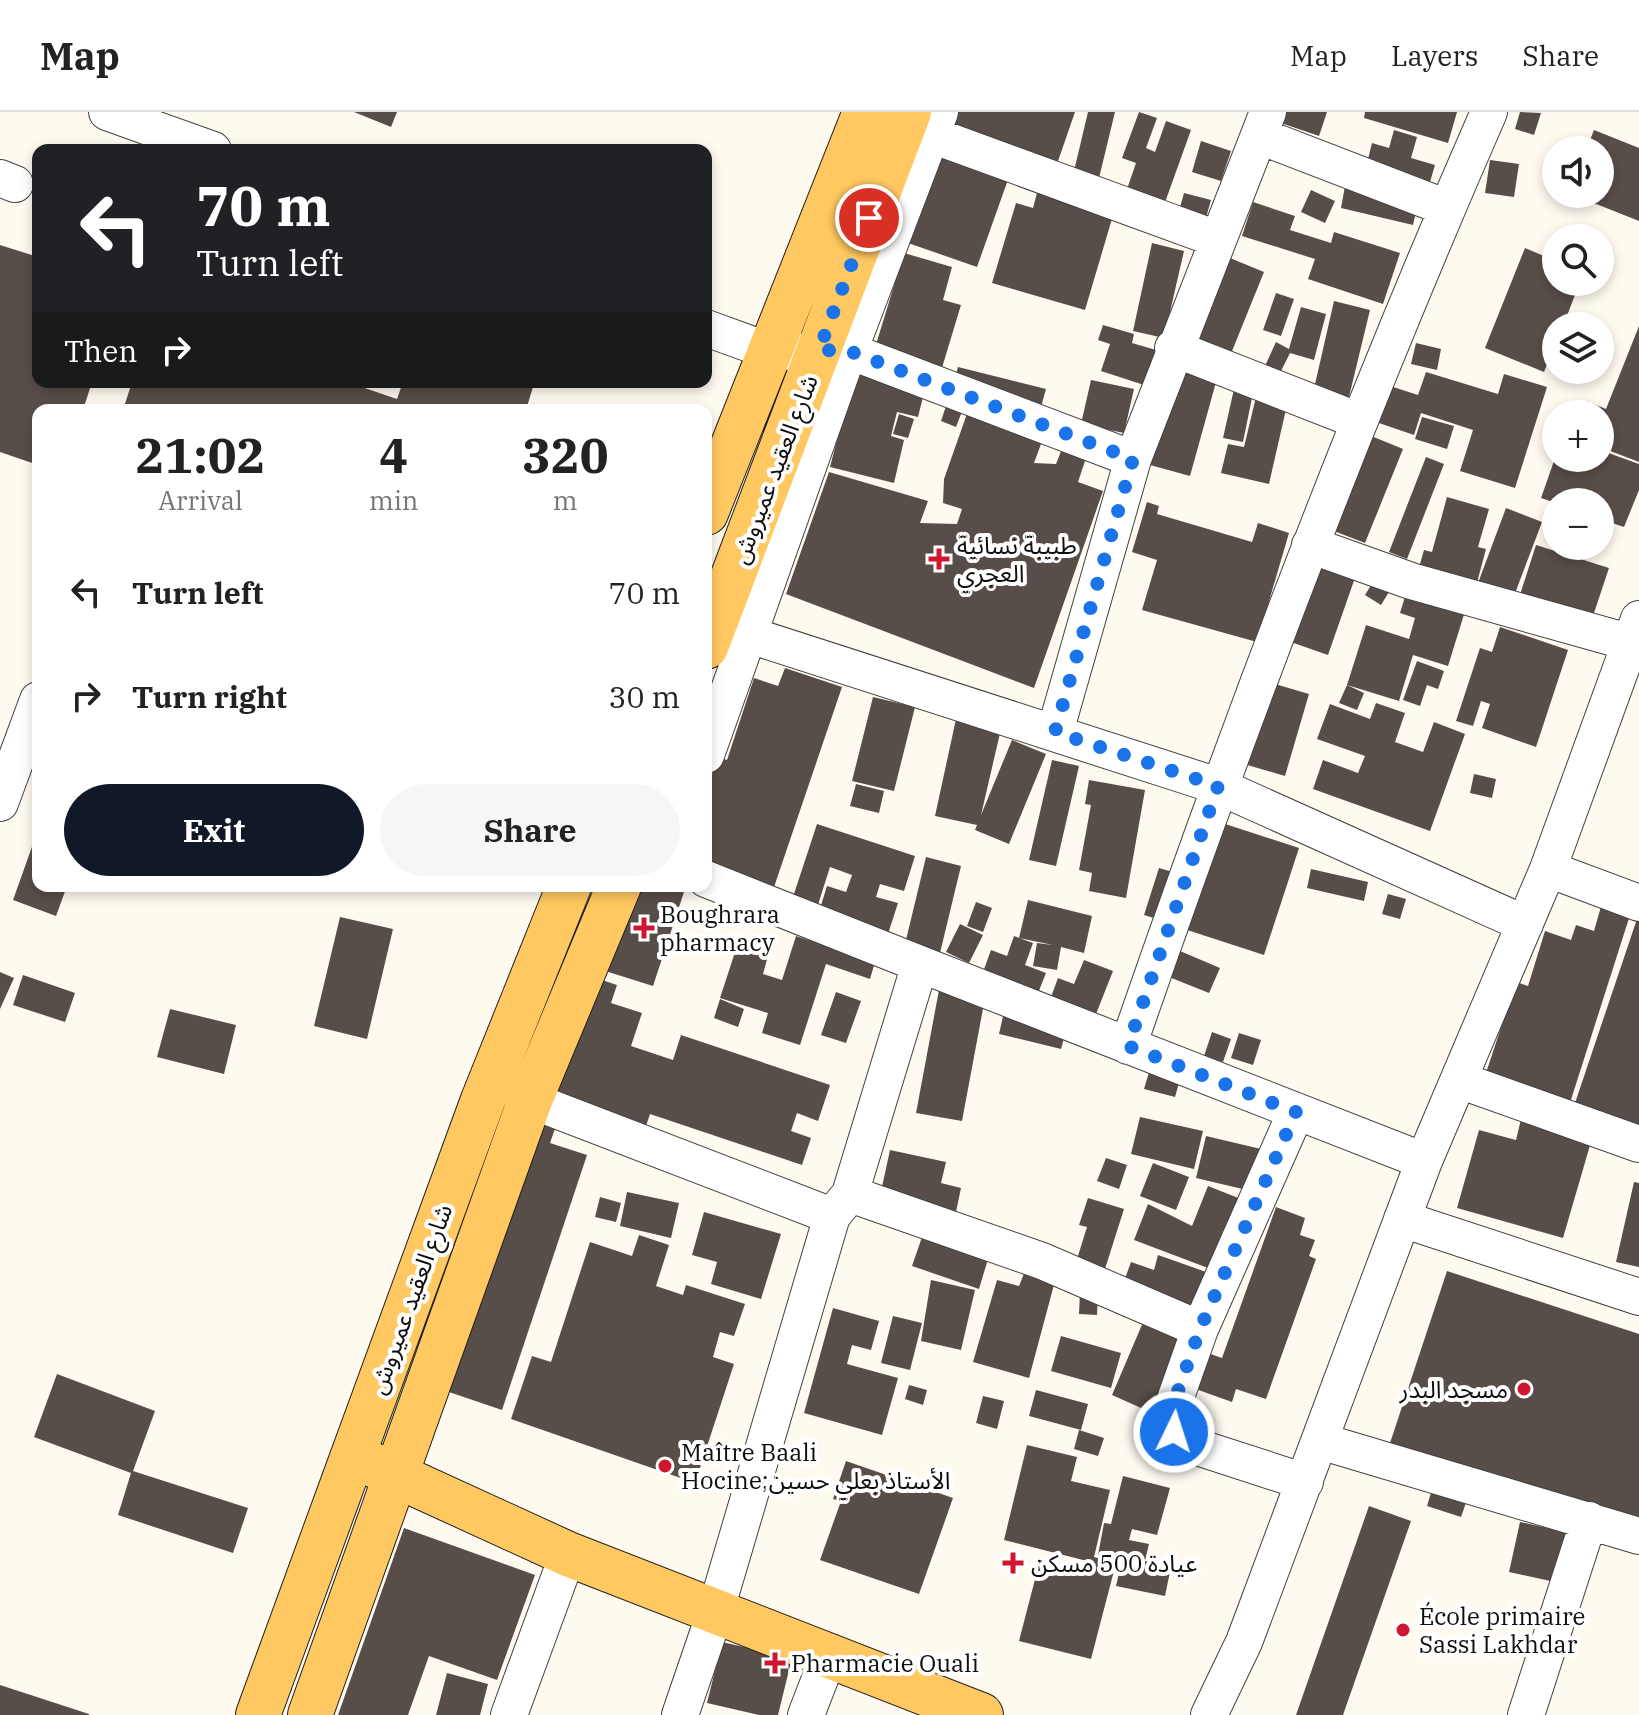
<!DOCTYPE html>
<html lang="en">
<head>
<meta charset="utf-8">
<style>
	:root { --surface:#fff; --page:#f6f6f6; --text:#222; --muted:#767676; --line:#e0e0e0; --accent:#111827 }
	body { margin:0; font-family:"IBM Plex Serif","Noto Sans Arabic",serif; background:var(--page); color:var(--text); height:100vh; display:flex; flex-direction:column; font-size:30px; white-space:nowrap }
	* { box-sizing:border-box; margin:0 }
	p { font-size:26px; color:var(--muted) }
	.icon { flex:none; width:44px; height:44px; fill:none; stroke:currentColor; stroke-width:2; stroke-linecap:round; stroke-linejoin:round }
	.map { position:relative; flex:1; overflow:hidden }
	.details { position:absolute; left:32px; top:292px; width:680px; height:488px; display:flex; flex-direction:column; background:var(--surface); border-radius:16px; box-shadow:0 4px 12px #0003 }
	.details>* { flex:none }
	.top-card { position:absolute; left:32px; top:32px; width:680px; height:244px; border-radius:16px; box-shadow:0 4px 12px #0003; background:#202124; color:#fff; overflow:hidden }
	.buttons { position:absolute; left:1542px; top:24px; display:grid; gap:16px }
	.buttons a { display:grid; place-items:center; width:72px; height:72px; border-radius:50%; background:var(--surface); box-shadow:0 4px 12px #0003; font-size:40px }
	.pin { position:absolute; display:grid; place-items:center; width:68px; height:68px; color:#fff; margin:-34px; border:4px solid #fff; border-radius:50%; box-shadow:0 2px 8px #0007 }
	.me { position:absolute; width:88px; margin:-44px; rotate:4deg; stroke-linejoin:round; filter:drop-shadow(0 0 6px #0008) }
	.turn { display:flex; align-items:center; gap:28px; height:168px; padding:0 32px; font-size:36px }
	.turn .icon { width:104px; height:104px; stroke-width:2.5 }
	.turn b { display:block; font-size:56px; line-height:68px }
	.then { display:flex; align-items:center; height:76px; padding:0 32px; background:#0003; gap:16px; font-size:30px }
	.eta { display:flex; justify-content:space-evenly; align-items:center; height:136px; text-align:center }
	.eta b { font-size:48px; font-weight:700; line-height:56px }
	.primary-button { display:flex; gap:16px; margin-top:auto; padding:16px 32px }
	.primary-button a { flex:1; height:92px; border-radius:48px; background:var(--accent); color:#fff; font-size:32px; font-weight:700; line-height:92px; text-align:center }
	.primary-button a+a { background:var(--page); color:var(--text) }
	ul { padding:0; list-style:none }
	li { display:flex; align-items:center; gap:24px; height:104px; padding:0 32px }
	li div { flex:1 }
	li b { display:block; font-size:30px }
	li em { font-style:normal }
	header { display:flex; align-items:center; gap:48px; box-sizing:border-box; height:112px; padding:0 40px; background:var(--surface); border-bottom:2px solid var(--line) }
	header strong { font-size:38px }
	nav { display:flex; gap:44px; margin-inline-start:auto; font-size:28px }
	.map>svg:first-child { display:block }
</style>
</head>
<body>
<header>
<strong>Map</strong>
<nav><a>Map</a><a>Layers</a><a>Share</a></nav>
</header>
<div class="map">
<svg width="1639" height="1603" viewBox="0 0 1639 1603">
	<rect width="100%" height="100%" fill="#fffaf0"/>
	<path fill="#584e49" d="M 354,0 L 397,0 L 391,15 Z
		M 952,0 L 1075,0 L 1057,52 L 947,14 Z
		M 1088,0 L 1115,0 L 1099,66 L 1074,59 Z
		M 1139,0 L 1157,6 L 1146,36 L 1155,40 L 1166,9 L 1191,18 L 1163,96 L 1125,83 L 1136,51 L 1122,46 Z
		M 1284,0 L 1327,0 L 1319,24 L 1281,11 Z
		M 1365,0 L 1457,0 L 1448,31 L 1364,6 Z
		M 1520,0 L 1541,1 L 1534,23 L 1515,17 Z
		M 1394,18 L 1417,25 L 1411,46 L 1435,53 L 1428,77 L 1365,59 L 1372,31 L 1389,36 Z
		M 1594,18 L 1639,36 L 1639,109 L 1571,82 L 1600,82 L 1600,38 L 1586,38 Z
		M 1201,29 L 1231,39 L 1221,69 L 1192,60 Z
		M 940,38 L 1010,62 L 977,155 L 908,131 Z
		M 1490,48 L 1519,52 L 1514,85 L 1485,81 Z
		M 1345,74 L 1418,91 L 1413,113 L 1341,96 Z
		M 1038,77 L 1114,100 L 1085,198 L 992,171 L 1016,91 L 1033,96 Z
		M 1311,78 L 1335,89 L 1325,111 L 1301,100 Z
		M 1184,81 L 1211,88 L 1204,113 L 1177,106 Z
		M 1253,90 L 1295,104 L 1290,118 L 1331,131 L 1334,120 L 1400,141 L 1383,192 L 1308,167 L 1315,147 L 1242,124 Z
		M 1152,131 L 1184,139 L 1164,226 L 1133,219 Z
		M 0,133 L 38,145 L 38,270 L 92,270 L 83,298 L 38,298 L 38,353 L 0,340 Z
		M 1525,136 L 1556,149 L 1556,170 L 1580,170 L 1563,214 L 1556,214 L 1556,230 L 1544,260 L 1485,236 Z
		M 904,141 L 952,155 L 943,188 L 961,193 L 941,259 L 874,239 Z
		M 1230,146 L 1264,160 L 1228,249 L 1194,235 Z
		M 1276,181 L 1294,187 L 1281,224 L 1263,218 Z
		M 1334,189 L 1370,198 L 1348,289 L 1313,281 Z
		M 1301,195 L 1326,202 L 1314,248 L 1290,241 L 1280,261 L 1265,254 L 1276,230 L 1289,237 Z
		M 1103,213 L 1134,222 L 1132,231 L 1156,238 L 1144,273 L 1101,259 L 1110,232 L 1098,228 Z
		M 1639,214 L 1639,350 L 1600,335 L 1600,302 L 1581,302 L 1586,289 L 1606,297 Z
		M 1416,231 L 1441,237 L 1437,258 L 1411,252 Z
		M 1179,252 L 1218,263 L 1190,364 L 1150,353 Z
		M 856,255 L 926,273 L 918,305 L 897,300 L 891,324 L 904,328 L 894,371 L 830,355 Z
		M 958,255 L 1046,277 L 1041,295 L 953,272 Z
		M 1426,260 L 1498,282 L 1504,262 L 1547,275 L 1515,376 L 1460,359 L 1473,318 L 1421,301 L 1414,323 L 1376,310 L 1387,273 L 1418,283 Z
		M 1091,268 L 1134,277 L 1124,321 L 1081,312 Z
		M 132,270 L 347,270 L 397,287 L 403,270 L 519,270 L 533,275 L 526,298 L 123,298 Z
		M 1234,277 L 1253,281 L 1243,330 L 1223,326 Z
		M 1256,285 L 1287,293 L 1269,372 L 1221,361 L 1228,332 L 1244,335 Z
		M 947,291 L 963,297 L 956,315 L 941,309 Z
		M 969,296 L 1044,324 L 1034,351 L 1056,352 L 1062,337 L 1086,346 L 1078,370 L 1103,379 L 1034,576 L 786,482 L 829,360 L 928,389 L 920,411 L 957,412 L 962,397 L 943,391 L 944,367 Z
		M 899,302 L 914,307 L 908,326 L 893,322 Z
		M 1422,305 L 1454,314 L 1447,337 L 1415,327 Z
		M 1364,321 L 1403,337 L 1365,431 L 1326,416 Z
		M 1600,338 L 1639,352 L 1639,378 L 1624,415 L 1600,407 L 1600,390 L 1556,391 L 1541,386 L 1555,346 L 1600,346 Z
		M 1426,345 L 1444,352 L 1407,447 L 1389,440 Z
		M 1447,385 L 1489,397 L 1478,435 L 1486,437 L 1474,482 L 1416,466 L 1424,438 L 1432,440 Z
		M 1147,390 L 1159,394 L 1157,402 L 1252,430 L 1258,411 L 1289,421 L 1257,530 L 1142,498 L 1157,448 L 1132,440 Z
		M 1506,396 L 1542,410 L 1514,484 L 1478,471 Z
		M 1536,433 L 1609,456 L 1590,513 L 1518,489 Z
		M 1314,445 L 1357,460 L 1328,543 L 1285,528 Z
		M 1376,465 L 1392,475 L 1381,493 L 1365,483 Z
		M 1407,478 L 1466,496 L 1448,554 L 1413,543 L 1399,589 L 1347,573 L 1366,513 L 1409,527 L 1415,506 L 1400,501 Z
		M 1500,515 L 1568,538 L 1536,635 L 1482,616 L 1490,592 L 1481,589 L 1473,614 L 1456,609 L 1480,536 L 1492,540 Z
		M 1417,549 L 1444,559 L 1438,577 L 1427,573 L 1420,594 L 1403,588 Z
		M 785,556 L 842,575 L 774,775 L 706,752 L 706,679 L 718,645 L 727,648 L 754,566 L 778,574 Z
		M 1268,570 L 1309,582 L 1285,664 L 1244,652 Z
		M 1347,573 L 1364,581 L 1357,598 L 1339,591 Z
		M 873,585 L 915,595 L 894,679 L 852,669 Z
		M 1376,591 L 1405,601 L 1395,630 L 1423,640 L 1434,610 L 1465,622 L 1430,719 L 1313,677 L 1323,648 L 1358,661 L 1365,644 L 1317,627 L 1330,592 L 1370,607 Z
		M 956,607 L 1001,617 L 981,703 L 1012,628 L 1046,642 L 1009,732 L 975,718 L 977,713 L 935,704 Z
		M 1052,648 L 1079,654 L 1056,754 L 1029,748 Z
		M 1474,662 L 1496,667 L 1492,686 L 1470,681 Z
		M 1089,668 L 1145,678 L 1126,786 L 1089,779 L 1092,761 L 1079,758 L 1091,693 L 1085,692 Z
		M 856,672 L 884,679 L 879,701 L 850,694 Z
		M 1213,708 L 1299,736 L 1264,843 L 1178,815 Z
		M 817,712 L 915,744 L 904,779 L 880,772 L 876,785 L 898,791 L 887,825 L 818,803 L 827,774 L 846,780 L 852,763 L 830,755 L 816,799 L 791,791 Z
		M 38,718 L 38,774 L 67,774 L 56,804 L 13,788 Z
		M 926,745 L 961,754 L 940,841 L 905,832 Z
		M 1159,756 L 1176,761 L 1160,808 L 1144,803 Z
		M 1311,757 L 1368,770 L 1364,789 L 1307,776 Z
		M 629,774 L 686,774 L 653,874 L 602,858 Z
		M 1388,782 L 1406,787 L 1400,807 L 1382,802 Z
		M 1028,788 L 1092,804 L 1084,841 L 1061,835 L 1057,858 L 1033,854 L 1037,831 L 1053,833 L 1019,826 Z
		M 976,790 L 992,796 L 983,820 L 967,814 Z
		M 1602,791 L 1631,800 L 1569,994 L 1484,967 L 1516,870 L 1528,874 L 1545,819 L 1571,828 L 1576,813 L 1594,819 Z
		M 1639,801 L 1639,1018 L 1573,997 Z
		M 340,805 L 393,817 L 367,927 L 314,914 Z
		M 960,812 L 983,823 L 969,851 L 946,840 Z
		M 796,824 L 875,850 L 870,867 L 826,852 L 800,933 L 762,921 L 768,901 L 720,886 L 737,834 L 768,844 L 763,862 L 782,868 Z
		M 1014,824 L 1033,831 L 1025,853 L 1046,861 L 1038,881 L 983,860 L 991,838 L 1007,844 Z
		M 1180,839 L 1220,856 L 1209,881 L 1169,865 Z
		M 1084,848 L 1113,859 L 1096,902 L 1051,885 L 1058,866 L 1074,872 Z
		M 0,860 L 14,866 L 0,897 Z
		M 23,863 L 75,881 L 65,910 L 13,893 Z
		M 593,865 L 617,873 L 611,891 L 642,901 L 631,934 L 673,948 L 681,923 L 830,973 L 818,1009 L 797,1001 L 791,1019 L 811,1026 L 802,1053 L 650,1002 L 644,1020 L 551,988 Z
		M 939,878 L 985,886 L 962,1009 L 916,1001 Z
		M 836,880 L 861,889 L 846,931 L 821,923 Z
		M 720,887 L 744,897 L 738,915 L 714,906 Z
		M 170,897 L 236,913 L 224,962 L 157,945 Z
		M 1004,900 L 1067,915 L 1061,937 L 999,922 Z
		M 1212,920 L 1231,927 L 1223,950 L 1204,944 Z
		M 1239,921 L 1261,928 L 1253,953 L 1231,946 Z
		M 1150,957 L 1181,964 L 1175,985 L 1144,977 Z
		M 541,998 L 559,1005 L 550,1031 L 587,1043 L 502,1298 L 446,1279 Z
		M 1522,1003 L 1593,1023 L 1563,1126 L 1457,1096 L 1479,1018 L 1516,1028 Z
		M 1140,1005 L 1203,1019 L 1194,1057 L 1131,1042 Z
		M 1206,1024 L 1261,1037 L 1251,1079 L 1196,1066 Z
		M 890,1038 L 946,1050 L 941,1071 L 961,1076 L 956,1100 L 880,1084 Z
		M 1106,1046 L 1127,1053 L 1119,1077 L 1097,1069 Z
		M 1153,1051 L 1189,1065 L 1176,1098 L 1140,1084 Z
		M 1634,1070 L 1639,1071 L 1639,1155 L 1616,1150 Z
		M 1208,1074 L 1241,1087 L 1228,1120 L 1223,1118 L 1208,1156 L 1134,1128 L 1148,1092 L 1192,1114 Z
		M 627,1080 L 679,1091 L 671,1126 L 620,1114 Z
		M 600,1085 L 621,1091 L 616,1110 L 595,1105 Z
		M 1088,1086 L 1124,1097 L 1105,1157 L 1077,1147 L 1087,1115 L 1079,1113 Z
		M 1276,1095 L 1305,1106 L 1300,1123 L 1315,1128 L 1309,1144 L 1316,1147 L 1266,1287 L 1236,1277 L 1232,1290 L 1190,1275 L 1202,1239 L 1222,1246 Z
		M 704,1100 L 781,1122 L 761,1187 L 711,1172 L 717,1150 L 692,1143 Z
		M 639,1123 L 669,1133 L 656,1174 L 683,1183 L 686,1173 L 745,1192 L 734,1224 L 720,1220 L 713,1245 L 734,1252 L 695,1371 L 511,1307 L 532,1244 L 551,1250 L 590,1130 L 632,1144 Z
		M 922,1125 L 988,1147 L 979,1177 L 912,1154 Z
		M 1158,1143 L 1209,1161 L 1195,1200 L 1122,1175 L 1131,1150 L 1154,1158 Z
		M 1025,1159 L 1055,1169 L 1029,1266 L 973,1250 L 997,1168 L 1019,1174 Z
		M 1447,1159 L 1639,1222 L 1639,1413 L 1390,1331 Z
		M 931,1168 L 975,1178 L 961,1238 L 921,1229 Z
		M 1080,1180 L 1098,1181 L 1097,1203 L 1079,1202 Z
		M 833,1196 L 879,1209 L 871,1238 L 852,1233 L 847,1252 L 898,1266 L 882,1323 L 804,1301 Z
		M 893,1204 L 922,1211 L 910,1258 L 881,1251 Z
		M 1144,1208 L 1183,1225 L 1150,1300 L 1112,1283 Z
		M 1061,1224 L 1121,1241 L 1111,1276 L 1051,1259 Z
		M 57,1262 L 155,1299 L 133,1359 L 248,1396 L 233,1441 L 118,1403 L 131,1361 L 34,1325 Z
		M 909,1273 L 927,1278 L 923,1293 L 905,1287 Z
		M 1036,1278 L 1088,1292 L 1081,1318 L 1029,1304 Z
		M 983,1284 L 1004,1289 L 997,1317 L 976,1311 Z
		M 1079,1318 L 1104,1326 L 1098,1344 L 1074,1337 Z
		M 1027,1333 L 1077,1345 L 1071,1369 L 1110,1378 L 1094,1445 L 1116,1451 L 1091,1547 L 1019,1529 L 1040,1448 L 1089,1460 L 1091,1450 L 1004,1428 Z
		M 846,1349 L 953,1386 L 919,1482 L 820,1448 L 841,1389 L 833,1387 Z
		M 1123,1364 L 1170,1376 L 1157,1423 L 1132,1417 L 1129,1428 L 1149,1432 L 1145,1449 L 1171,1455 L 1165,1484 L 1116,1474 L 1122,1448 L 1098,1443 L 1104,1411 L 1111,1412 Z
		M 1433,1374 L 1468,1385 L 1461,1405 L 1427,1394 Z
		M 1369,1394 L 1411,1409 L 1343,1603 L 1296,1603 Z
		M 1520,1410 L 1566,1420 L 1555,1470 L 1509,1460 Z
		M 404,1416 L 535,1463 L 497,1568 L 429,1544 L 408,1603 L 338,1603 Z
		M 722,1530 L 792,1546 L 778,1603 L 759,1603 L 707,1591 Z
		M 447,1561 L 488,1572 L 480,1603 L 436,1603 Z
		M 0,1573 L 89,1602 L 89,1603 L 0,1603 Z"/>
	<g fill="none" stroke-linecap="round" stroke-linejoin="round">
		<g stroke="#414141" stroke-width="38">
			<path id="minor" d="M 107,0 L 213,38
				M 932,23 L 1217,127
				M 1260,24 L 1447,96
				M 0,66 L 15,72
				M 706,216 L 772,240 L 849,239 L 1133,347
				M 1173,236 L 1359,309
				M 1310,433 L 1411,469 L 1639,533
				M 706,509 L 1218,674 L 1525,812
				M 1055,620 L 1133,347 L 1268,0
				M 706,643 L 849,239 L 940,0
				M 0,691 L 38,588
				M 1548,757 L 1639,791
				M 706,767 L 920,852
				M 1128,934 C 1237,618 1355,306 1489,0
				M 1459,968 L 1639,1032
				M 530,988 L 832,1104
				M 1296,1000 L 1200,1217 L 1171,1299 L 1174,1320 L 1194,1334 L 1305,1370
				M 850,1082 L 1042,1149 L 1200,1217
				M 1402,1107 L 1639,1185
				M 1320,1329 L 1639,1424
				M 509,1603 L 568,1442
				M 680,1603 L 715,1501 L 832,1104 L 850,1082 L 920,852 L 1424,1049
				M 806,1603 L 828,1546
				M 1209,1603 L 1244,1530 L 1424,1049 L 1548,757 L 1639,507
				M 1526,1603 L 1589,1408"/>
		</g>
		<g stroke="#1f1f1f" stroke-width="46">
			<path id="major" d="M 706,401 L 865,0
				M 706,535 L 909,0
				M 369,1351 L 568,1442 L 981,1603
				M 258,1603 L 483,988 L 569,774
				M 310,1603 L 530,988 L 619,774"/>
		</g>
		<use href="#minor" stroke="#fff" stroke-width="36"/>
		<use href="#major" stroke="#ffc860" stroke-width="44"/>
	</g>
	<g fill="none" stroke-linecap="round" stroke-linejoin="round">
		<path stroke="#1a73e8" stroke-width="14" stroke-dasharray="0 25.2" d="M 869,106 L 819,238 L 849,239 L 1133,347 L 1055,620 L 1218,674 L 1128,934 L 1296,1000 L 1200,1217 L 1171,1299 L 1174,1320"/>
	</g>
	<g fill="#ce1631" stroke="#fff" stroke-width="3">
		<path d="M935 435h8v8h8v8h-8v8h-8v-8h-8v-8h8z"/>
		<path d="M640 804h8v8h8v8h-8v8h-8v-8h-8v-8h8z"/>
		<circle cx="1524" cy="1277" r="8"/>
		<circle cx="665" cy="1354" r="8"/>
		<path d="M1009 1439h8v8h8v8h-8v8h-8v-8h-8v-8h8z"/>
		<circle cx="1403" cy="1518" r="8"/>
		<path d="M771 1539h8v8h8v8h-8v8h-8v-8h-8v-8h8z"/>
	</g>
	<g text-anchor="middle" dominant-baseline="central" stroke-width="8" stroke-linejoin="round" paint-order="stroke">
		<g font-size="24" fill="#0e0e0e" stroke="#fff">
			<text transform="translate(774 357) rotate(-69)">شارع العقيد عميروش</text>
			<text transform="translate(410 1187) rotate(-70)">شارع العقيد عميروش</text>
		</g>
		<g font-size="24" fill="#0e0e0e" stroke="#fff" text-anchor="start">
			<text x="957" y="433">طبيبة نسائية<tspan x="957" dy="28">العجري</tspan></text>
			<text x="660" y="802">Boughrara<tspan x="660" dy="28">pharmacy</tspan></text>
			<text x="1508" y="1277" text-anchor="end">مسجد البدر</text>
			<text x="681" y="1340">Maître Baali<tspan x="681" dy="28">Hocine;الأستاذ بعلي حسين</tspan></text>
			<text x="1031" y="1451">عيادة 500 مسكن</text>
			<text x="1419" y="1504">École primaire<tspan x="1419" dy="28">Sassi Lakhdar</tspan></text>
			<text x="791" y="1551">Pharmacie Ouali</text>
		</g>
	</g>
</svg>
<div class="buttons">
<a><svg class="icon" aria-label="sound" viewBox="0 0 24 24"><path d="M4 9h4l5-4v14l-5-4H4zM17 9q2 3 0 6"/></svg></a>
<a><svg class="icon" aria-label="search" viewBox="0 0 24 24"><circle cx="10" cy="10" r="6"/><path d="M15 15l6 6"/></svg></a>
<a><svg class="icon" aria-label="layers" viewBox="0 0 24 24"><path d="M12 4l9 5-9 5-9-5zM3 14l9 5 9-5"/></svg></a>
<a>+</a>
<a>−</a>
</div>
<div class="pin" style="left:869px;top:106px;background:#d93025"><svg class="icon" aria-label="arrive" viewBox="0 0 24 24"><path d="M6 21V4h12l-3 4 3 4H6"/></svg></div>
<svg class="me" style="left:1174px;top:1320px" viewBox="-20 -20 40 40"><circle r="17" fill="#1a73e8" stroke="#fff" stroke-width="3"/><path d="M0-11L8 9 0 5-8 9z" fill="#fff"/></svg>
<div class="top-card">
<div class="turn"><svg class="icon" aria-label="left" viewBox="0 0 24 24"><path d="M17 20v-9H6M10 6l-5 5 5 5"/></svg><div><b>70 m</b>Turn left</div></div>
<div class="then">Then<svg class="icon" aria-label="right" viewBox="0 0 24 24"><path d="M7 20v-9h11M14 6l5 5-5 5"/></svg></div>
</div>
<section class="details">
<div class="eta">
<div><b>21:02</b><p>Arrival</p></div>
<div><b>4</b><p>min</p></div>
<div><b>320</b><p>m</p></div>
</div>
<ul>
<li><svg class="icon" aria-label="left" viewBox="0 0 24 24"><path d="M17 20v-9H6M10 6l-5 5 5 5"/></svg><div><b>Turn left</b></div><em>70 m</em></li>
<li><svg class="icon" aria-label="right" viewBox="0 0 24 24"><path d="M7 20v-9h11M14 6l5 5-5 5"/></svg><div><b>Turn right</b></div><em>30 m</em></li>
</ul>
<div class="primary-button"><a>Exit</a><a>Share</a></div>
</section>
</div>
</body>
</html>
